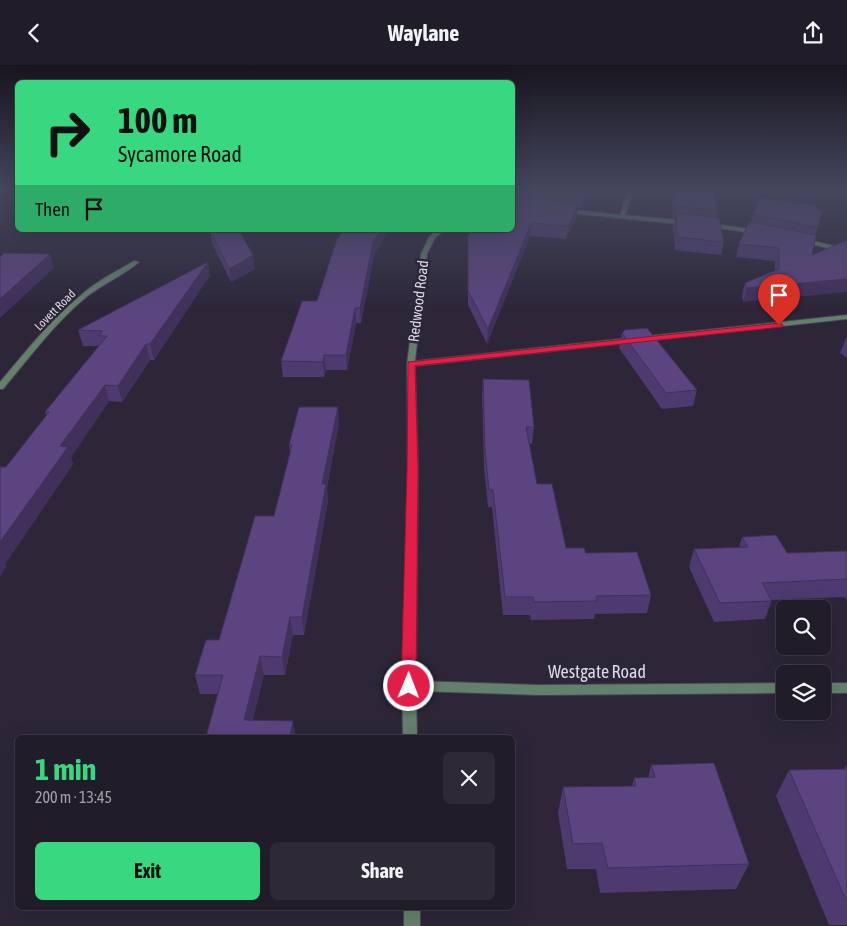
<!DOCTYPE html>
<html lang="en">
<head>
<meta charset="utf-8">
<style>
	:root { --surface:#211c2a; --page:#2d2936; --text:#f1f3f6; --muted:#a2a1a8; --line:#3e3a47; --accent:#37d880 }
	body { margin:0; font-family:"Asap Condensed",sans-serif; background:var(--page); color:var(--text); height:100vh; display:flex; flex-direction:column; font-size:19px; white-space:nowrap }
	* { box-sizing:border-box; margin:0 }
	p { font-size:16px; color:var(--muted) }
	.icon { flex:none; width:28px; height:28px; fill:none; stroke:currentColor; stroke-width:2; stroke-linecap:round; stroke-linejoin:round }
	.map { position:relative; flex:1; overflow:hidden }
	.details { position:absolute; left:15px; top:670px; width:500px; height:175px; display:flex; flex-direction:column; background:var(--surface); border-radius:8px; box-shadow:0 5px 20px #0002,0 0 0 1px var(--line) }
	.details>* { flex:none }
	.guide { position:absolute; left:15px; top:15px; width:500px; height:152px; border-radius:8px; box-shadow:0 5px 20px #0002,0 0 0 1px var(--line); background:#37d880; color:#111; overflow:hidden }
	.buttons { position:absolute; left:776px; top:535px; display:grid; gap:10px }
	.buttons a { display:grid; place-items:center; width:55px; height:55px; border-radius:8px; background:var(--surface); box-shadow:0 5px 20px #0002,0 0 0 1px var(--line); font-size:25px }
	.pin { position:absolute; display:grid; place-items:center; width:42px; height:42px; color:#fff; margin:-51px -21px; border-radius:50% 50% 50% 0; rotate:-45deg; box-shadow:0 0 5px #0007 }
	.pin .icon { rotate:45deg }
	.me { position:absolute; width:55px; margin:-28px; rotate:1deg; stroke-linejoin:round; filter:drop-shadow(0 0 4px #0008) }
	.turn { display:flex; align-items:center; gap:18px; height:105px; padding:0 20px; font-size:22px }
	.turn .icon { width:65px; height:65px; stroke-width:2.5 }
	.turn b { display:block; font-size:35px; line-height:42px }
	.then { display:flex; align-items:center; height:48px; padding:0 20px; background:#0003; gap:10px; font-size:19px }
	.round { display:grid; place-items:center; flex:none; width:52px; height:52px; border-radius:8px; background:var(--page) }
	.overview { display:flex; align-items:center; justify-content:space-between; height:85px; padding:0 20px }
	h1 { font-size:30px; font-weight:700; line-height:38px; color:var(--accent) }
	.cta { display:flex; gap:10px; margin-top:auto; padding:10px 20px }
	.cta a { flex:1; height:58px; border-radius:8px; background:var(--accent); color:#111; font-size:20px; font-weight:700; line-height:58px; text-align:center }
	.cta a+a { background:var(--page); color:var(--text) }
	header { display:flex; justify-content:space-between; align-items:center; height:65px; padding:0 20px; background:var(--surface); font-size:22px; font-weight:700 }
	.map>svg:first-child { display:block }
</style>
</head>
<body>
<header><svg class="icon" aria-label="back" viewBox="0 0 24 24"><path d="M15 5l-7 7 7 7"/></svg>Waylane<svg class="icon" aria-label="share" viewBox="0 0 24 24"><path d="M12 15V3M7 8l5-5 5 5M5 13v7h14v-7"/></svg></header>
<div class="map">
<svg width="847" height="861" viewBox="0 0 847 861">
	<rect width="100%" height="100%" fill="#2c2638"/>
	<g fill="none" stroke-linecap="round" stroke-linejoin="round">
		<g stroke="#484354" stroke-width="2">
			<path id="minor" d="M 628,125 L 634,125 L 625,150 L 688,156 L 691,158 L 688,160 L 566,148 L 563,146 L 566,144 L 620,150 Z
				M 707,158 L 757,165 L 760,167 L 757,169 L 705,161 L 705,159 Z
				M 437,165 L 444,165 L 435,173 L 427,189 L 415,296 L 847,250 L 847,254 L 415,301 L 418,404 L 416,616 L 539,620 L 785,618 L 785,628 L 539,630 L 416,626 L 417,672 L 403,672 L 402,621 L 408,404 L 407,299 L 421,189 L 429,172 Z
				M 801,173 L 847,184 L 847,188 L 799,176 L 799,174 Z
				M 134,196 L 139,197 C 123,211 102,219 85,233 C 54,259 29,293 3,324 L 0,324 L 0,317 C 25,288 49,256 79,232 C 95,217 115,207 134,196 Z
				M 822,618 L 847,618 L 847,628 L 822,628 Z
				M 404,842 L 420,842 L 420,861 L 404,861 Z"/>
		</g>
		<use href="#minor" fill="#64806c" fill-rule="evenodd"/>
	</g>
	<path fill="#4e3a6e" d="M 520,125 L 588,125 L 588,128 L 581,143 L 578,142 L 577,150 L 566,174 L 530,171 L 487,279 L 468,240 L 468,171 L 519,132 Z
		M 671,125 L 702,125 L 717,145 L 716,153 L 724,177 L 721,190 L 675,185 L 673,161 L 675,153 L 673,153 Z
		M 816,145 L 818,162 L 816,170 L 743,237 L 742,231 L 745,218 L 775,205 L 775,196 L 736,192 L 739,179 L 751,157 L 753,149 Z
		M 210,165 L 255,204 L 231,217 L 212,178 Z
		M 344,165 L 389,165 L 374,190 L 361,258 L 356,258 L 347,305 L 326,305 L 324,312 L 283,312 L 281,296 L 317,236 Z
		M 210,210 L 154,295 L 150,295 L 122,337 L 109,336 L 71,392 L 73,399 L 5,499 L 6,502 L 0,511 L 6,402 L 46,351 L 45,347 L 99,281 L 83,281 L 78,265 Z
		M 622,268 L 697,325 L 693,341 L 662,344 L 619,283 Z
		M 846,273 L 847,273 L 847,293 L 840,288 Z
		M 483,314 L 534,362 L 532,379 L 529,378 L 537,419 L 566,483 L 586,488 L 651,530 L 647,548 L 595,549 L 594,554 L 531,555 L 530,550 L 503,550 L 492,442 L 488,442 L 484,402 L 482,330 Z
		M 339,358 L 327,423 L 328,436 L 304,570 L 293,570 L 285,610 L 264,610 L 206,672 L 218,629 L 200,629 L 195,610 L 219,575 L 274,451 L 290,389 L 289,380 Z
		M 742,472 L 787,488 L 847,486 L 847,536 L 845,532 L 772,535 L 765,554 L 714,557 L 689,502 L 694,484 L 739,482 Z
		M 847,699 L 847,860 L 829,860 L 776,731 L 789,705 L 844,704 Z
		M 651,700 L 749,799 L 736,824 L 600,828 L 596,804 L 567,804 L 558,748 L 563,722 L 632,721 L 634,713 L 648,713 Z"/>
	<path fill="#40305a" d="M 585,125 L 588,125 L 588,128 L 581,143 L 582,131 Z
		M 579,138 L 577,150 L 566,174 L 568,161 Z
		M 531,158 L 530,171 L 487,279 L 488,264 Z
		M 381,165 L 389,165 L 374,190 L 361,258 L 360,243 L 373,177 Z
		M 50,189 L 54,203 L 0,253 L 0,234 Z
		M 253,190 L 255,204 L 231,217 L 229,204 Z
		M 208,197 L 210,210 L 154,295 L 150,279 Z
		M 847,214 L 847,227 L 743,237 L 747,223 Z
		M 355,243 L 356,258 L 347,305 L 346,290 Z
		M 146,279 L 150,295 L 122,337 L 118,321 Z
		M 324,290 L 326,305 L 324,312 L 323,297 Z
		M 105,320 L 109,336 L 71,392 L 73,399 L 5,499 L 6,502 L 0,511 L 0,477 L 60,381 Z
		M 338,342 L 339,358 L 327,423 L 328,436 L 304,570 L 302,552 L 322,419 Z
		M 290,552 L 293,570 L 285,610 L 282,592 Z
		M 260,591 L 264,610 L 249,672 L 244,655 Z
		M 293,656 L 296,672 L 290,672 Z"/>
	<path fill="#5b4480" stroke="#40305a" d="M 526,125 L 585,125 L 582,131 Z
		M 674,125 L 702,125 L 713,126 L 717,145 L 675,141 Z
		M 512,131 L 579,138 L 568,161 L 531,158 L 488,264 L 468,226 L 468,171 L 474,165 L 512,165 Z
		M 760,133 L 817,141 L 816,145 L 822,146 L 818,162 L 753,149 Z
		M 676,148 L 719,153 L 724,177 L 677,172 Z
		M 749,157 L 758,158 L 816,170 L 812,190 L 845,176 L 847,176 L 847,214 L 747,223 L 745,218 L 779,204 L 779,183 L 739,179 Z
		M 210,165 L 239,165 L 253,190 L 229,204 Z
		M 344,165 L 381,165 L 373,177 L 360,243 L 355,243 L 346,290 L 324,290 L 323,297 L 281,296 L 302,236 L 317,236 L 337,174 Z
		M 4,188 L 50,189 L 0,234 L 0,192 Z
		M 208,197 L 150,279 L 146,279 L 118,321 L 105,320 L 60,381 L 68,382 L 0,477 L 0,402 L 6,402 L 49,347 L 45,347 L 107,271 L 99,271 L 103,266 L 78,265 Z
		M 647,263 L 697,325 L 666,328 L 622,268 L 625,265 Z
		M 483,314 L 529,315 L 534,362 L 526,362 L 537,419 L 552,419 L 566,483 L 584,483 L 586,488 L 637,487 L 651,530 L 596,531 L 597,536 L 534,537 L 533,532 L 505,532 L 493,425 L 489,425 L 485,385 Z
		M 299,342 L 338,342 L 322,419 L 326,419 L 302,552 L 290,552 L 282,592 L 260,591 L 244,655 L 293,656 L 290,672 L 206,672 L 223,610 L 195,610 L 206,575 L 219,575 L 255,451 L 274,451 L 292,380 L 289,380 Z
		M 776,470 L 787,488 L 847,486 L 847,514 L 762,518 L 772,536 L 720,538 L 694,484 L 748,482 L 742,472 Z
		M 714,698 L 749,799 L 608,803 L 602,778 L 573,779 L 563,722 L 636,721 L 634,713 L 655,712 L 651,700 Z
		M 847,704 L 847,835 L 846,835 L 789,705 Z"/>
	<linearGradient id="sky" x2="0" y2="1"><stop stop-color="#18151f"/><stop offset="0.51" stop-color="#45475e"/><stop offset="1" stop-color="#45475e" stop-opacity="0"/></linearGradient>
	<rect width="847" height="245" fill="url(#sky)"/>
	<path fill="#e11d48" stroke="#92132f" d="M 779,258 L 783,260 L 782,262 L 415,301 L 418,404 L 416,621 L 414,625 L 409,627 L 404,625 L 401,621 L 407,404 L 408,297 Z"/>
	<g text-anchor="middle" dominant-baseline="central" stroke-width="5" stroke-linejoin="round" paint-order="stroke">
		<g font-size="12" fill="#dcd9e5" stroke="#2c2638">
			<text transform="translate(55 245) rotate(-45)">Lovett Road</text>
		</g>
		<g font-size="15" fill="#dcd9e5" stroke="#2c2638">
			<text transform="translate(418 236) rotate(-83)">Redwood Road</text>
		</g>
		<g font-size="18" fill="#dcd9e5" stroke="#2c2638">
			<text x="597" y="606">Westgate Road</text>
		</g>
	</g>
</svg>
<div class="buttons">
<a><svg class="icon" aria-label="search" viewBox="0 0 24 24"><circle cx="10" cy="10" r="6"/><path d="M15 15l6 6"/></svg></a>
<a><svg class="icon" aria-label="layers" viewBox="0 0 24 24"><path d="M12 4l9 5-9 5-9-5zM3 14l9 5 9-5"/></svg></a>
</div>
<div class="pin" style="left:779px;top:260px;background:#d93025"><svg class="icon" aria-label="arrive" viewBox="0 0 24 24"><path d="M6 21V4h12l-3 4 3 4H6"/></svg></div>
<svg class="me" style="left:409px;top:621px" viewBox="-20 -20 40 40"><circle r="17" fill="#e11d48" stroke="#fff" stroke-width="3"/><path d="M0-11L8 9 0 5-8 9z" fill="#fff"/></svg>
<div class="guide">
<div class="turn"><svg class="icon" aria-label="right" viewBox="0 0 24 24"><path d="M7 20v-9h11M14 6l5 5-5 5"/></svg><div><b>100 m</b>Sycamore Road</div></div>
<div class="then">Then<svg class="icon" aria-label="arrive" viewBox="0 0 24 24"><path d="M6 21V4h12l-3 4 3 4H6"/></svg></div>
</div>
<section class="details">
<div class="overview"><div><h1>1 min</h1><p>200 m · 13:45</p></div><a class="round"><svg class="icon" aria-label="close" viewBox="0 0 24 24"><path d="M6 6l12 12M18 6L6 18"/></svg></a></div>
<div class="cta"><a>Exit</a><a>Share</a></div>
</section>
</div>
</body>
</html>
